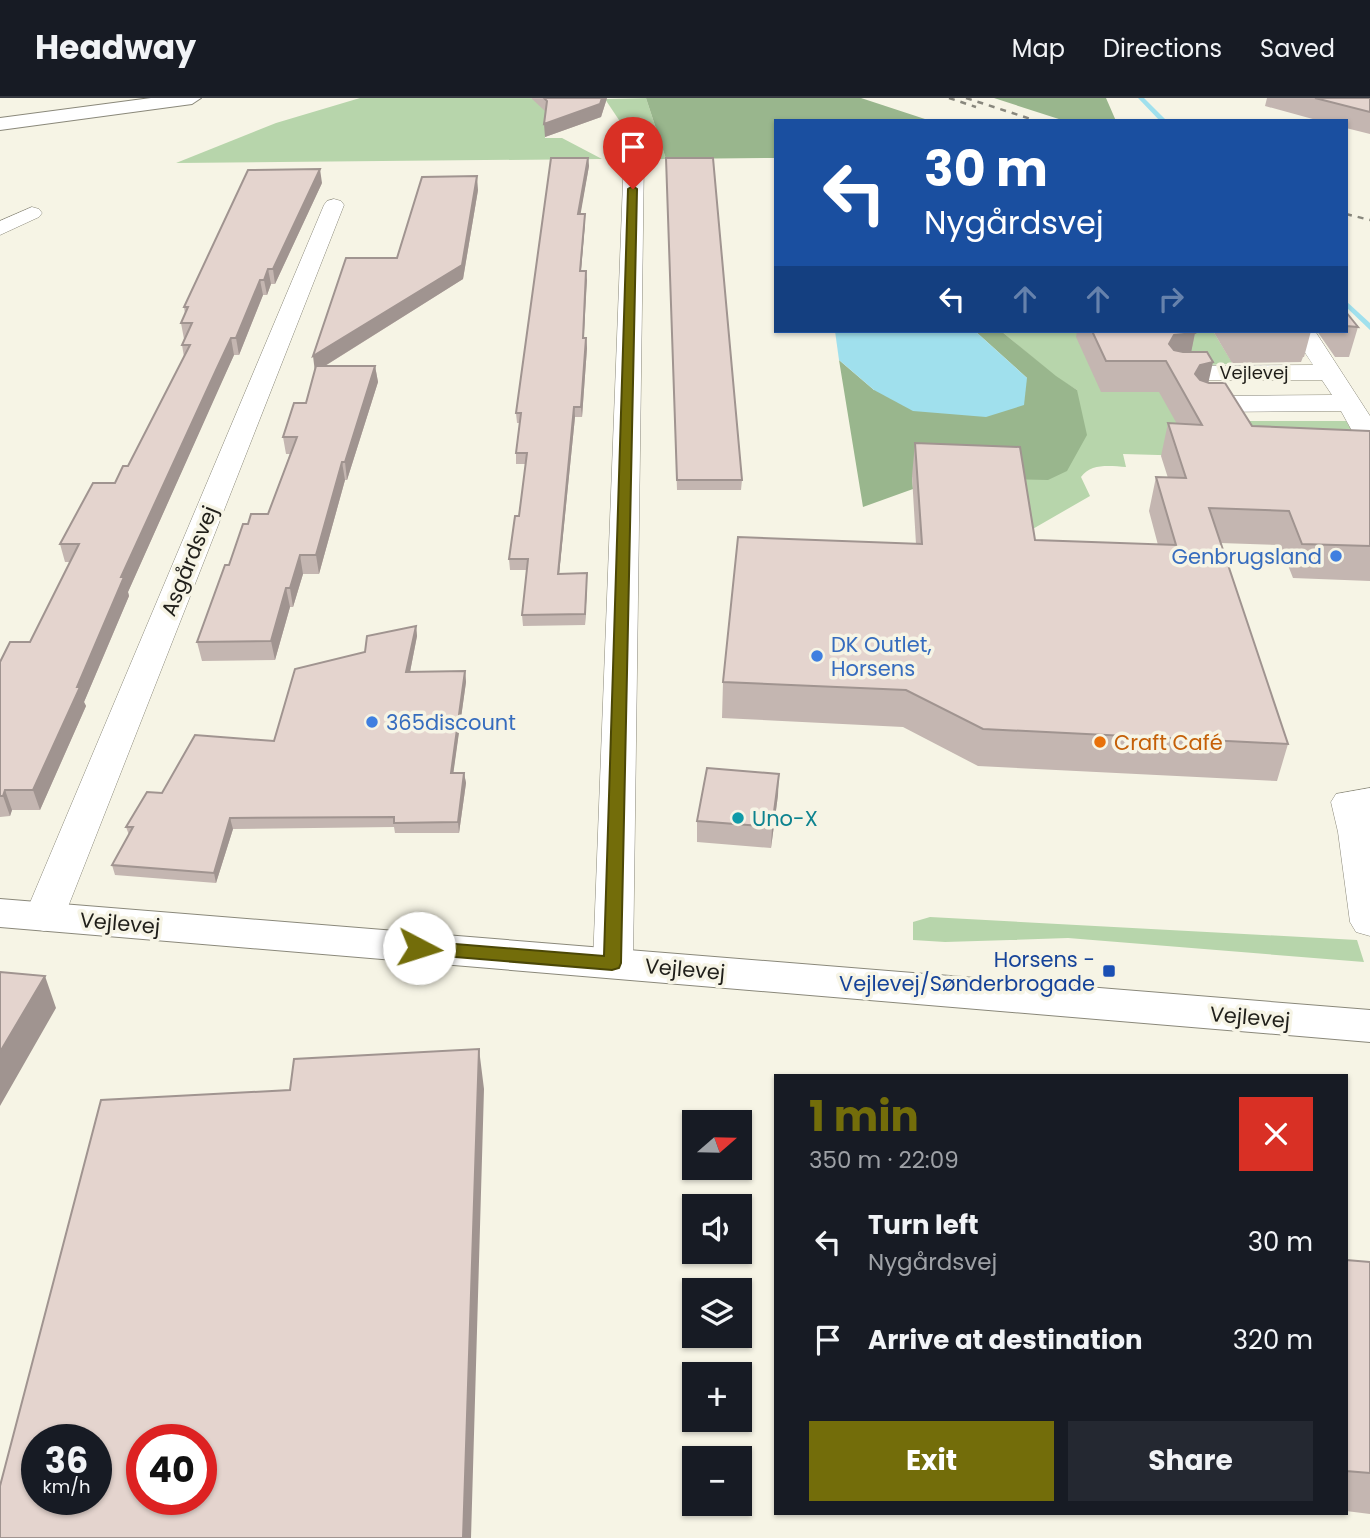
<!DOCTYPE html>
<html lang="en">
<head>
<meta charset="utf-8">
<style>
	:root { --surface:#171b24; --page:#242831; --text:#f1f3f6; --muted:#9ea1a6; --line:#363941; --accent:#736d0a }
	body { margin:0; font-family:Poppins,sans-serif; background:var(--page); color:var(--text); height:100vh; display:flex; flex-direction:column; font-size:26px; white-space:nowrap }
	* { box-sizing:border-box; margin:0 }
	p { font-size:23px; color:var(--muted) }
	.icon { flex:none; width:38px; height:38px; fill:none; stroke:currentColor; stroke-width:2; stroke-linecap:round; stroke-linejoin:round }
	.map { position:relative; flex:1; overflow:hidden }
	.sheet { position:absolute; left:774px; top:976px; width:574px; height:441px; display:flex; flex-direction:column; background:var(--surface); border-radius:0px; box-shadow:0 2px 5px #0004 }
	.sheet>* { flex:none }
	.banner { position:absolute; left:774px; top:21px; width:574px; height:214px; border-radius:0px; box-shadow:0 2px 5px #0004; background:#1a4fa0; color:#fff; overflow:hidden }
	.needle { width:46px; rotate:70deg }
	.buttons { position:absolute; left:682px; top:1012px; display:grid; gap:14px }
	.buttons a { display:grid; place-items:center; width:70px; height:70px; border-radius:0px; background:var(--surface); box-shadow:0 2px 5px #0004; font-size:35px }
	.speed { position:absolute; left:21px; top:1326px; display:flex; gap:14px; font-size:35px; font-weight:700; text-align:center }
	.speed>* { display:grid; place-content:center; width:91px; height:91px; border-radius:50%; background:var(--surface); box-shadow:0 2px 5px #0004; line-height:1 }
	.speed small { font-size:18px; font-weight:400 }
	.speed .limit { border:10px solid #d22; background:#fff; color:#111 }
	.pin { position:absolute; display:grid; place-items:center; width:60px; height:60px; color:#fff; margin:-72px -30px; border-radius:50% 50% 50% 0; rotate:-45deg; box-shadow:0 0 7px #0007 }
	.pin .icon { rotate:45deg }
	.me { position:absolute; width:77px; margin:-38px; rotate:95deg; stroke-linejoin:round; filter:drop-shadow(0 0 5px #0008) }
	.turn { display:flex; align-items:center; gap:24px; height:147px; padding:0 35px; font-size:32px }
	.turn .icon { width:91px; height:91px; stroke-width:2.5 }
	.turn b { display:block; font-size:49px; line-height:60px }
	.lanes { display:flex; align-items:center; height:66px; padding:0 35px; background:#0003; justify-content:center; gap:35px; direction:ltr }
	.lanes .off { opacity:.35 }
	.round { display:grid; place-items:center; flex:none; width:74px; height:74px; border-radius:0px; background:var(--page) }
	.overview { display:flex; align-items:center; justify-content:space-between; height:119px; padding:0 35px }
	h1 { font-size:42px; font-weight:700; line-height:52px; color:var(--accent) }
	.primary-button { display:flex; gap:14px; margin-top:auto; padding:14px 35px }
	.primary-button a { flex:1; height:80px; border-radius:0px; background:var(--accent); color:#fff; font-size:28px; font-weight:700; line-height:80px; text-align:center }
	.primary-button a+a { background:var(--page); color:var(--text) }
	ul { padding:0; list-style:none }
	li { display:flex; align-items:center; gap:21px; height:98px; padding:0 35px }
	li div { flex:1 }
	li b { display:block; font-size:26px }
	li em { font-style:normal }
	header { display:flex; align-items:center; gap:42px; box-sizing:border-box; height:98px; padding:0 35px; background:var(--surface); border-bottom:2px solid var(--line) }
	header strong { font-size:33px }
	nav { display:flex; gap:38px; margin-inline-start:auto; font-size:24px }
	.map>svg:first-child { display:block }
</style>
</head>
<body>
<header>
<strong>Headway</strong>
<nav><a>Map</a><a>Directions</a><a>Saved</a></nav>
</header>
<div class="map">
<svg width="1370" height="1440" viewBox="0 0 1370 1440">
	<rect width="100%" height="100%" fill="#f6f4e5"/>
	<path fill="#b7d5ab" d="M 360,0 L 531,0 L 546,5 L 545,40 L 562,40 L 602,61 L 176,65 L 276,25 Z
		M 646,0 L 666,61 L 645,61 L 605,1 Z
		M 1001,233 L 1138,233 L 1172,294 L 1201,323 L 1346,323 L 1370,363 L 1123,356 L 1126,369 C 1110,368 1091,365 1081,379 L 1090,398 L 1024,436 L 1015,382 L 1077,292 L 1056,279 Z
		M 1146,233 L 1213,233 L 1233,266 L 1206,267 Z
		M 930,819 L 1357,842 L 1364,864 L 1068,840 L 945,844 L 913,842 L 913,824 Z"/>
	<path fill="#99b68d" d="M 646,0 L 861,0 L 931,23 L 775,23 L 775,60 L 666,61 Z
		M 994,0 L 1106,0 L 1116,23 L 1065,23 Z
		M 975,233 L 1001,233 L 1056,278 L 1077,292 L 1087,337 L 1067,373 L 1048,382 L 912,379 L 913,391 L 863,409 L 839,262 L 874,292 L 1027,280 Z"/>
	<path fill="#a0e0ed" d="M 835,233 L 975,233 L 1027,280 L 1024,307 L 986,319 L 913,313 L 874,292 L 839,262 Z"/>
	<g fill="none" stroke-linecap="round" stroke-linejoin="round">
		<path fill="#a0e0ed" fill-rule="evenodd" d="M 1138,0 L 1144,0 L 1167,23 L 1160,23 Z
			M 1346,203 L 1370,225 L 1370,232 L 1346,209 Z"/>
		<g stroke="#8a887a" stroke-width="1">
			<path id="street" d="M 634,52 L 644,58 L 633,865 L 627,875 L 613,879 L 599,875 L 593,865 L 624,58 Z
				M 334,101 L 341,103 L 344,107 L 64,819 L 58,829 L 44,833 L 30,829 L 24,819 L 324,107 L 327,103 Z
				M 32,109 L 39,111 L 42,115 L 39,119 L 0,137 L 0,123 Z
				M 1291,233 L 1315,233 L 1370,318 L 1370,351 L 1361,349 L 1341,313 L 1203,314 L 1194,311 L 1190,306 L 1194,301 L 1203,298 L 1332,297 L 1322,282 L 1177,282 L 1168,280 L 1165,275 L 1168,270 L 1177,268 L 1313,267 Z
				M 1370,690 L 1370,838 L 1356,834 L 1350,824 L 1338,734 L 1331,704 L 1336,696 Z"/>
		</g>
		<g stroke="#8a887a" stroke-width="2">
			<path id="secondary" d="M 0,801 L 1370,912 L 1370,944 L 0,829 Z"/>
		</g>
		<g stroke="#8a887a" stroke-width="2">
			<path id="primary" d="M 151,0 L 201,0 L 192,6 L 0,32 L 0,20 Z"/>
		</g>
		<use href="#street" fill="#fff" fill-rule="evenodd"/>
		<use href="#secondary" fill="#fff" fill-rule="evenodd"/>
		<use href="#primary" fill="#fff" fill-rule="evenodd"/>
		<path stroke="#88877d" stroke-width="2.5" stroke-dasharray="6 6" stroke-linecap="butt" d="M 949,0 L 976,9
			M 966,0 L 1037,23
			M 1346,116 L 1370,122"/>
	</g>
	<path fill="#c4b6b1" d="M 531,0 L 607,0 L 601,19 L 545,39 L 546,14 Z
		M 1267,0 L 1370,0 L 1370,36 L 1346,30 L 1346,23 L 1320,23 L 1265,8 Z
		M 588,60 L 589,68 L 580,116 L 585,116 L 585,125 L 581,173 L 586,173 L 584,240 L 586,240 L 587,250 L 582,319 L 575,319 L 559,476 L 587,487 L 585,527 L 523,528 L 522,517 L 527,472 L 510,472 L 509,461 L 519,418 L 526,366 L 516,366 L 516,355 L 520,325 L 517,325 L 516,315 Z
		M 666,60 L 742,382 L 741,392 L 677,392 Z
		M 322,85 L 275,186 L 271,186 L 267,197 L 263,197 L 239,257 L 234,257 L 220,287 L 128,494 L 129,498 L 84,604 L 86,608 L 40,712 L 12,712 L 10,718 L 0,719 L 0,564 L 30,544 L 70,464 L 65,464 L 60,446 L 115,385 L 128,368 L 184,259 L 182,247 L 184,241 L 181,225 L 185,216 L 184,209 Z
		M 478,92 L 463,181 L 325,268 L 375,268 L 378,284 L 347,382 L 345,382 L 319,476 L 303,476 L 293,509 L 290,509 L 275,562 L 202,563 L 197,544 L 229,467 L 248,426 L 268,416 L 290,356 L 286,356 L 283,339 L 306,305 L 315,272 L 397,160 Z
		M 1346,214 L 1358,229 L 1349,259 L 1335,259 L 1317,233 L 1346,233 Z
		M 1077,233 L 1194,233 L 1195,235 L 1191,254 L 1208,285 L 1252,328 L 1370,333 L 1370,483 L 1293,480 L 1280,447 L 1220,445 L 1288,646 L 1277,683 L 978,668 L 903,629 L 722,620 L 723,584 L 916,446 L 912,378 L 915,345 L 1035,442 L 1158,447 L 1149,413 L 1156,379 L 1168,380 L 1161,358 L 1168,325 L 1177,326 L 1159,294 L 1101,294 L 1076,239 Z
		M 1213,233 L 1311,233 L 1304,259 L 1303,259 L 1301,264 L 1232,265 Z
		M 416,528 L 417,538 L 410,574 L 465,573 L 466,584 L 453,675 L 464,675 L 466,685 L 459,735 L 395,735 L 394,729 L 233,731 L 216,785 L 115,777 L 112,767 L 129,737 L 126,729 L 162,695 L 274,643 L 365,554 Z
		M 778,697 L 771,750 L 697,744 L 697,723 Z
		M 1346,1162 L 1370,1164 L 1370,1416 L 1346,1413 Z"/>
	<path fill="#a09490" d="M 602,0 L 607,0 L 601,19 L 545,39 L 544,26 Z
		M 588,60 L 589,68 L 579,125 L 578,116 Z
		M 320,71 L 322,85 L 275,186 L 273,171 Z
		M 477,78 L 478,92 L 463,181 L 315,274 L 313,258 Z
		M 585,116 L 585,125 L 580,182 L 580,173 Z
		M 268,171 L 271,186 L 267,197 L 264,182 Z
		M 586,173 L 587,182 L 583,250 L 583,240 Z
		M 260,182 L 263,197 L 239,257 L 236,240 Z
		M 1195,235 L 1189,265 L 1167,267 L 1169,246 L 1174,237 Z
		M 231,240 L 234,257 L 128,494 L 129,498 L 84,604 L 86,608 L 40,712 L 33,692 L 77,589 L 121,479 Z
		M 586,240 L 587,250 L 582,319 L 581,309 Z
		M 1213,264 L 1206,295 L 1195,276 L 1200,267 Z
		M 375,268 L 378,284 L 347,382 L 345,364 Z
		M 574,309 L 575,319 L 558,487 L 558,476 Z
		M 342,364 L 345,382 L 319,476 L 316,457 Z
		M 300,457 L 303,476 L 293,509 L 290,490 Z
		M 587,475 L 587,487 L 585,527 L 585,516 Z
		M 286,490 L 290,509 L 275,562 L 271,543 Z
		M 416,528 L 417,538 L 408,584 L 406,574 Z
		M 465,573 L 466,584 L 452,685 L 451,675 Z
		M 464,675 L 466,685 L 459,735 L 458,724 Z
		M 779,676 L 778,697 L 771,750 L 772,729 Z
		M 5,692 L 12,712 L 10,718 L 3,698 Z
		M 230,720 L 233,731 L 216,785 L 214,775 Z
		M 45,878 L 56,910 L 0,1008 L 0,954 Z
		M 479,951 L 484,991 L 471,1440 L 463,1440 Z"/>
	<path fill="#e4d4ce" stroke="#a09490" stroke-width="2" fill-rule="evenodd" d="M 544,0 L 602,0 L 600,6 L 544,26 L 547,3 Z
		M 1315,0 L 1370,0 L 1370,14 Z
		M 551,60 L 588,60 L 578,116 L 585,116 L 580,173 L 586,173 L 583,240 L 586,240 L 581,309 L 574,309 L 558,476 L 587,475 L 585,516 L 522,517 L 528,461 L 509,461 L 515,418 L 519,418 L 527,355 L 516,355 L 521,315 L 516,315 Z
		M 666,60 L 713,60 L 742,382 L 677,382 Z
		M 320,71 L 273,171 L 268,171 L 264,182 L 260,182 L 236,240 L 231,240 L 217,270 L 121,479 L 124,479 L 77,589 L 80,589 L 33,692 L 5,692 L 3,698 L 0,698 L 0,564 L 10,544 L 30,544 L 79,446 L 60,446 L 93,385 L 115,385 L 123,368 L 128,368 L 190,247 L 182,247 L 192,225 L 181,225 L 188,209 L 184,209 L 248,72 Z
		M 477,78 L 462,167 L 313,258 L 346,160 L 397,160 L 422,79 Z
		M 1346,214 L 1358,229 L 1346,228 Z
		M 1092,233 L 1194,233 L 1195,235 L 1174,237 L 1169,246 L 1174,252 L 1183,254 L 1207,254 L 1213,264 L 1200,267 L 1195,276 L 1200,282 L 1209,285 L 1225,285 L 1252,328 L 1370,333 L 1370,448 L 1302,446 L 1289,413 L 1209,410 L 1288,646 L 983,631 L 906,592 L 723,584 L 738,439 L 922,446 L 915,345 L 1020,349 L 1035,442 L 1176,447 L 1156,379 L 1186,380 L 1168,325 L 1202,327 L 1166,263 L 1106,263 Z
		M 1238,233 L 1308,233 L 1309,234 L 1239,234 Z
		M 316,268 L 375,268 L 345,364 L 342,364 L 316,457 L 300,457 L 290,490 L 286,490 L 271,543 L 197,544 L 225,467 L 229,467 L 243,426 L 248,426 L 251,416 L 268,416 L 297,339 L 283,339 L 294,305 L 306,305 Z
		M 416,528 L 406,574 L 465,573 L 451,675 L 464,675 L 458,724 L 394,725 L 394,719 L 230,720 L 214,775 L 112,767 L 133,729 L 126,729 L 147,694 L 162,695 L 195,637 L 274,643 L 295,571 L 365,554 L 367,538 Z
		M 707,670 L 779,676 L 772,729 L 697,723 Z
		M 0,874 L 45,878 L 0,954 Z
		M 479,951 L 463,1440 L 0,1440 L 0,1388 L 101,1002 L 290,992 L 294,961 ZM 37,1342 L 96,1342 L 96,1402 L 37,1402 ZM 142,1342 L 201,1342 L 201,1402 L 142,1402 Z
		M 1346,1162 L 1370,1164 L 1370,1375 L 1346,1373 Z"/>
	<path fill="#736d0a" stroke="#4b4706" stroke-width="2" d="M 633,88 L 637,91 L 621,865 L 619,870 L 612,872 L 419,856 L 410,850 L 419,843 L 604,858 L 628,91 Z"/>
	<g fill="#3f7fe0" stroke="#f6f4e5" stroke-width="2.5">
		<circle cx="1336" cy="458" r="7"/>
		<circle cx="817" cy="558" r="7"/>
		<circle cx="372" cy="624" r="7"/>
	</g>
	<circle fill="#e8710a" stroke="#f6f4e5" stroke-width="2.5" cx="1100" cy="644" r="7"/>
	<circle fill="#0f9aa8" stroke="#f6f4e5" stroke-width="2.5" cx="738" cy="720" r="7"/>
	<rect fill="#1a4fb4" stroke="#f6f4e5" stroke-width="2.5" x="1102" y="866" width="14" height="14" rx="3.5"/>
	<g text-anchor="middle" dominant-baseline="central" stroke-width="7" stroke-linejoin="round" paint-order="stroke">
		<g font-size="18" fill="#201f1a" stroke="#f6f4e5">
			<text x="1254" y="274">Vejlevej</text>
		</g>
		<g font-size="21" fill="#366cbe" stroke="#f6f4e5" text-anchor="start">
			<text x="1322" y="458" text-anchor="end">Genbrugsland</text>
			<text x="831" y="546">DK Outlet,<tspan x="831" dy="24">Horsens</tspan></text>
			<text x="386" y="624">365discount</text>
		</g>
		<g font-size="21" fill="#201f1a" stroke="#f6f4e5">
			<text transform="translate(189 463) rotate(-68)">Asgårdsvej</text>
			<text transform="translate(120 825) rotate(5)">Vejlevej</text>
			<text transform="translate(685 871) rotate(5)">Vejlevej</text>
			<text transform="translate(1250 919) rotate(5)">Vejlevej</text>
		</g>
		<g font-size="21" fill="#c56008" stroke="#f6f4e5" text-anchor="start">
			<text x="1114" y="644">Craft Café</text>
		</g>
		<g font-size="21" fill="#0d838f" stroke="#f6f4e5" text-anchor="start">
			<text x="752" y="720">Uno-X</text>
		</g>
		<g font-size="21" fill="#164399" stroke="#f6f4e5" text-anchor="end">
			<text x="1095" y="861">Horsens -<tspan x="1095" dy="24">Vejlevej/Sønderbrogade</tspan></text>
		</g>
	</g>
</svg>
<div class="buttons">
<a><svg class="needle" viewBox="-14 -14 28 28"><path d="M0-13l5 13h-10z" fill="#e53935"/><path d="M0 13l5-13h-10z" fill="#9ea1a6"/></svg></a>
<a><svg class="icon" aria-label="sound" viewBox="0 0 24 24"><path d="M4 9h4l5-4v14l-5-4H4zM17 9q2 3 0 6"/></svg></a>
<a><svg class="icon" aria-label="layers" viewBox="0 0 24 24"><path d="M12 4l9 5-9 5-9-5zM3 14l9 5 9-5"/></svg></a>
<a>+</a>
<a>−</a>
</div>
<div class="speed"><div>36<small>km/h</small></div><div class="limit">40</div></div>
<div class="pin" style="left:633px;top:91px;background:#d93025"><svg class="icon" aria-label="arrive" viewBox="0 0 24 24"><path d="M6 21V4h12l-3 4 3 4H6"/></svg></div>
<svg class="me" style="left:419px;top:850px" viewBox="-20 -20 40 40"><circle r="19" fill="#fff"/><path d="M0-13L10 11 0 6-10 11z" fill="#736d0a"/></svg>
<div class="banner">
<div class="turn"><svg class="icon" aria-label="left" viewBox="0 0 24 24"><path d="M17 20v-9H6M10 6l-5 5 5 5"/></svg><div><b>30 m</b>Nygårdsvej</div></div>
<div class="lanes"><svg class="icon" aria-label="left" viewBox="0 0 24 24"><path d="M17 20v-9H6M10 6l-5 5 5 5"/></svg><svg class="icon off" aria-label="ahead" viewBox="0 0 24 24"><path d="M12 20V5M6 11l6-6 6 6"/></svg><svg class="icon off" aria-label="ahead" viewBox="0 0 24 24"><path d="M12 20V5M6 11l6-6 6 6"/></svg><svg class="icon off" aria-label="right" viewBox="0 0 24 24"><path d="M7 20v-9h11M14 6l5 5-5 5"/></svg></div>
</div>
<section class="sheet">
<div class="overview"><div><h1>1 min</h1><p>350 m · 22:09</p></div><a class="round" style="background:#d93025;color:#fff"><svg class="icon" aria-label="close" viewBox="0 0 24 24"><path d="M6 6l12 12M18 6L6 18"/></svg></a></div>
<ul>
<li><svg class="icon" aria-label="left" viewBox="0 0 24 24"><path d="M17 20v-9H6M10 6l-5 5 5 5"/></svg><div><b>Turn left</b><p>Nygårdsvej</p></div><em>30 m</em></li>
<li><svg class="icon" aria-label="arrive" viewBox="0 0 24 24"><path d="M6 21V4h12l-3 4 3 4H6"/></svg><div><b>Arrive at destination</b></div><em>320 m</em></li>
</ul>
<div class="primary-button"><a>Exit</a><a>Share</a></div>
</section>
</div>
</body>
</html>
